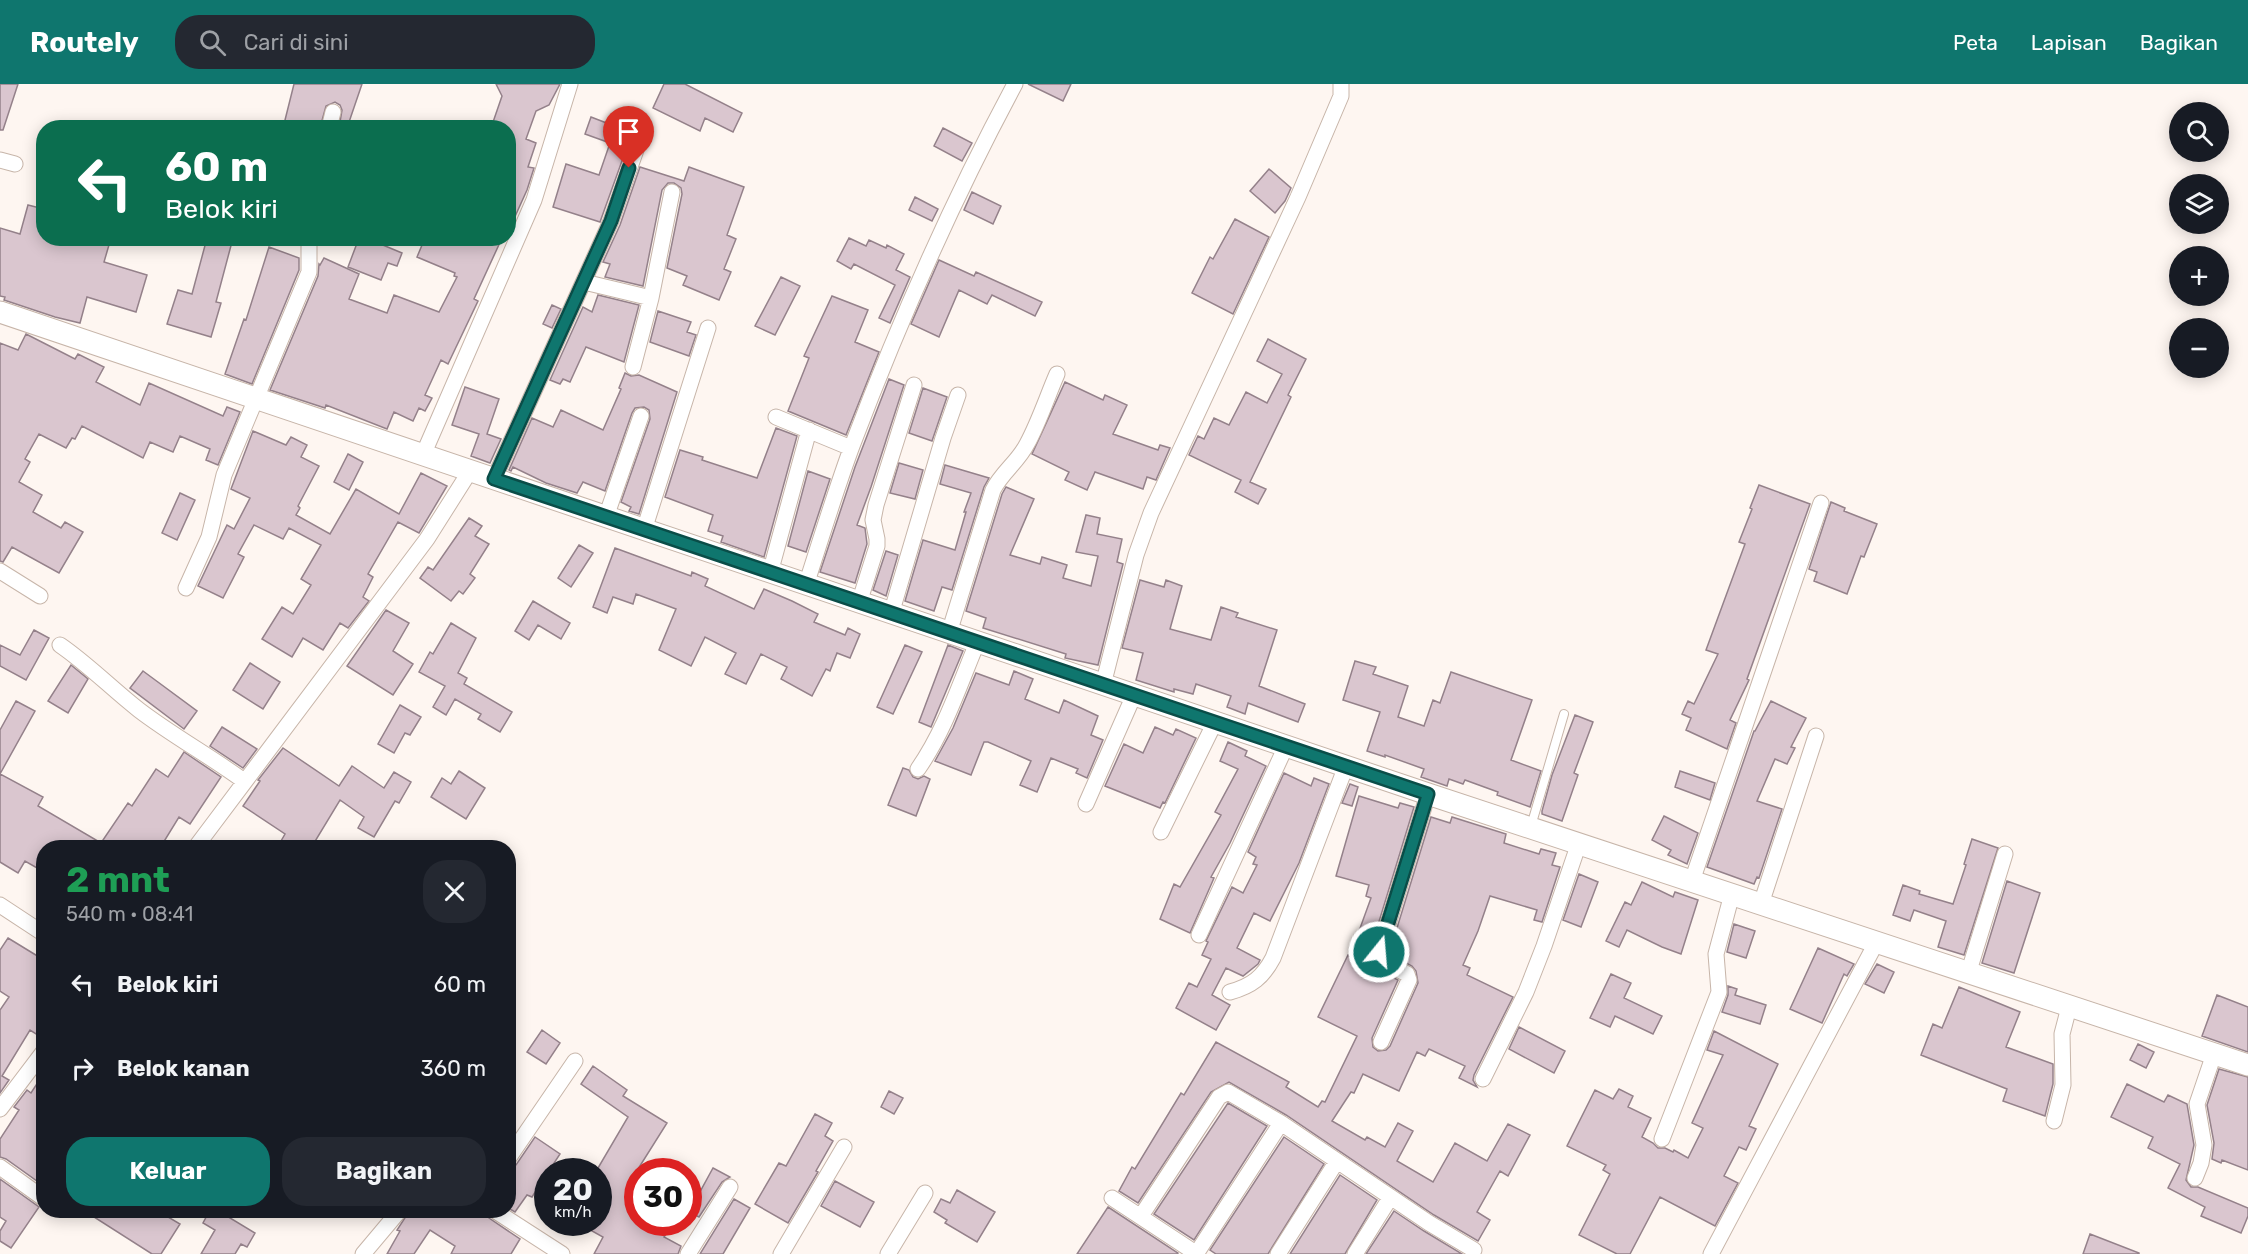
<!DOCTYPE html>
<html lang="id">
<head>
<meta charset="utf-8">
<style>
  body { margin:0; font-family:Rubik,sans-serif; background:#242831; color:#f1f3f6; height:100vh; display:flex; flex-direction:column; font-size:22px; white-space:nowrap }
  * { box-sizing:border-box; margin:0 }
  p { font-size:20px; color:#9ea1a6 }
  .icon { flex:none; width:33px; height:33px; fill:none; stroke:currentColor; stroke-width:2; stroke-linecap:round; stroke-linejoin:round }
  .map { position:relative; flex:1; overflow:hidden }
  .panel { position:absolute; left:36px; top:756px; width:480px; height:378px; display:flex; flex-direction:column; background:#171b24; border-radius:24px; box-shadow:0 3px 15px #0003 }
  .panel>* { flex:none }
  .hud { position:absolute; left:36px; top:36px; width:480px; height:126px; border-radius:24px; box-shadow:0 3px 15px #0003; background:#0b6e4f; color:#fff; overflow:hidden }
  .buttons { position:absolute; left:2169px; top:18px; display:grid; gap:12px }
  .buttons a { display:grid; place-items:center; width:60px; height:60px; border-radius:50%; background:#171b24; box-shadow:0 3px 15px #0003; font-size:30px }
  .speed { position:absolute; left:534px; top:1074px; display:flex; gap:12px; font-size:30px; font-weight:700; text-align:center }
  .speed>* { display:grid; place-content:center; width:78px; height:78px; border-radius:50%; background:#171b24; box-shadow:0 3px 15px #0003; line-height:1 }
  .speed small { font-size:15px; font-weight:400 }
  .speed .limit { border:9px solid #d22; background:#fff; color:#111 }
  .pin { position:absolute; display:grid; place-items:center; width:51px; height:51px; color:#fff; margin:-62px -26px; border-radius:50% 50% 50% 0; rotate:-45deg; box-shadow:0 0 6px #0007 }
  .pin .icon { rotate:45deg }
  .me { position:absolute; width:66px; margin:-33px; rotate:17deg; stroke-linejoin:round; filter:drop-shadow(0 0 4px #0008) }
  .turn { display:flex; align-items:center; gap:21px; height:126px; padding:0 30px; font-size:27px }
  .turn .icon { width:78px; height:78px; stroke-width:2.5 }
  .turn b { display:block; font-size:42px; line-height:51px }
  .round { display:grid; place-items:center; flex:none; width:63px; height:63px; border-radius:24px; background:#242831 }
  .summary { display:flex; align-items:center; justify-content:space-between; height:102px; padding:0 30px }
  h1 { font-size:36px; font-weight:700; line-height:45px; color:#1e9e55 }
  .cta { display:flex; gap:12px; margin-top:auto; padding:12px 30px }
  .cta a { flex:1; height:69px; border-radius:24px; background:#0f766e; color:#fff; font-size:24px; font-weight:700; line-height:69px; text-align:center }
  .cta a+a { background:#242831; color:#f1f3f6 }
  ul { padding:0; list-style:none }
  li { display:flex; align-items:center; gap:18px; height:84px; padding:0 30px }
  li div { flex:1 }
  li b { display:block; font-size:22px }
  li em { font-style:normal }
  header { display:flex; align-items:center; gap:36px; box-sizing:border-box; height:84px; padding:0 30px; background:#0f766e; color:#fff }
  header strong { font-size:28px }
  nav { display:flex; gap:33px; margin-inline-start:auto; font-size:21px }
  .search { width:420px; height:54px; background:#242831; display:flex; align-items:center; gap:15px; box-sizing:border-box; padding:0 21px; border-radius:24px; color:#9ea1a6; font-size:22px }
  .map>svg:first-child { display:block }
  .building { fill:#dac6cf; stroke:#94818a; stroke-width:1.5 }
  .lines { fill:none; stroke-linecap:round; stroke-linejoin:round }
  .lane-casing { stroke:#c7b5a9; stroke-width:10 }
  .street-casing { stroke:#c7b5a9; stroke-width:17 }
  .secondary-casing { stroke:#c7b5a9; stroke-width:23 }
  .lane { stroke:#fff; stroke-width:8 }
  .street { stroke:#fff; stroke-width:15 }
  .secondary { stroke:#fff; stroke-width:21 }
  .route-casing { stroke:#0a4d48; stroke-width:15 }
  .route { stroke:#0f766e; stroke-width:10 }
</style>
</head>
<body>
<header>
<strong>Routely</strong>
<div class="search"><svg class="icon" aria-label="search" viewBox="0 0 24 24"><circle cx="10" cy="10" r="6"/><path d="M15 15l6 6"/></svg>Cari di sini</div>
<nav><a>Peta</a><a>Lapisan</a><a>Bagikan</a></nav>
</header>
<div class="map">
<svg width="2248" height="1170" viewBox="0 0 2248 1170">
  <rect width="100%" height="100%" fill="#fef6f1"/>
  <path class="building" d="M0 0H18L3 46H0Z
    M294 0H362L347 44H339L342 26 340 21 335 18 326 22 320 44H283Z
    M496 0H560L549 21 536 27 526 55 536 59 528 83 534 84 527 106 508 148V44H491L502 12Z
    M664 0H685L742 29 733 48 705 34 700 47 653 24Z
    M1028 0H1071L1063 17Z
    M591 33 635 50 633 57 627 63 600 138 553 123 566 80 599 91 610 59 585 50Z
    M943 44 972 59 962 77 934 62Z
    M640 83 684 97 689 83 744 103 727 151 736 155 724 185 731 188 719 216 683 201 687 192 667 184 682 110 681 104 674 99H668L662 106 643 202 605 193 610 180 603 178 620 141Z
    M1269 85 1291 104 1285 117 1275 129 1250 107Z
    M972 108 1001 122 993 140 964 126Z
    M915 113 938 125 932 137 909 126Z
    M28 121 44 125V154H111L104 178 147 191 136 228 87 213 80 239 55 233 4 216 5 213 0 212V144L20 150Z
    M1235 135 1269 153 1233 230 1192 209 1210 173 1213 175Z
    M207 154H233L216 218 221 219 211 253 167 240 178 206 192 210Z
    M359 154H366L402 169 397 182 388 179 381 196 348 183Z
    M425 154H502L474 215 478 217 448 280 441 276 425 311 432 314 425 327 419 324 413 337 394 328 387 345 326 321 325 324 270 306 318 192 319 180 320 181 324 174 359 190 349 215 387 229 394 211 439 228 457 193 454 192 455 189 417 173Z
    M849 154 866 162 869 156 886 164 887 161 904 170 896 186 910 193 890 239 879 234 895 201 854 180 851 185 837 177Z
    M269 163 299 174V186L252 300 225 290 244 235 246 236Z
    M939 176 974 192 976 188 1042 218 1035 232 992 211 987 220 959 206 939 253 911 240Z
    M781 193 800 202 775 251 755 242Z
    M598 211 639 221 624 278 586 263 570 298 563 295 560 300 550 296 583 223 592 228Z
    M832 212 868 226 855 258 879 268 846 351 788 327 809 274 804 272Z
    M552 221 561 225 552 244 543 240Z
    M658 227 691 238 687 248 696 251 689 272 650 258Z
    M26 250 75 275 78 270 104 283 96 298 140 321 149 299 223 332 227 323 240 328 218 381 206 376 210 365 180 352 173 368 150 358 143 374 82 342 75 355 72 354 66 364 39 350 25 375 30 378 19 398 42 411 33 428 61 444 65 438 83 448 59 489 12 463 3 478 0 477V259L18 266Z
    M1268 255 1306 275 1288 311 1291 313 1250 398 1266 405 1258 420 1235 408 1241 396 1189 371 1198 352 1204 355 1214 334 1229 341 1246 308 1267 319 1282 290 1257 277Z
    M625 289 631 292 639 291 677 308 639 430 629 427 631 423 621 418 650 335 649 326 644 323 635 324 632 329 605 407 583 398 577 409 546 399 513 383 511 387 509 386 532 334 553 343 561 326 603 346 621 305 619 304Z
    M889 295 904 301 871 403 857 441 865 444 867 460 855 499 820 488 855 383Z
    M1065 298 1103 316 1105 311 1127 321 1113 350 1158 366 1160 361 1170 364 1156 396 1147 393 1143 405 1095 388 1087 406 1065 396 1069 388 1032 370Z
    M465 303 499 315 487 350 501 355 490 379 471 372 479 350 452 341Z
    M923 304 947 313 932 357 909 349Z
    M776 344 797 352 764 473 721 458 723 452 708 447 713 431 665 413 680 366 703 373 702 376 757 394Z
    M253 347 286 361 291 353 307 361 301 373 319 382 298 422 300 424 296 431 330 450 356 405 399 430 421 389 447 402 419 449 398 438 368 490 373 493 363 513 369 517 348 544 340 539 323 566 303 554 292 573 262 555 282 523 293 530 311 501 301 495 321 461 289 444 283 455 254 441 238 470 244 473 223 514 198 502 227 441 234 445 250 414 231 405Z
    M348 370 363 378 349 406 334 398Z
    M899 379 923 386 915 415 890 409Z
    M945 381 989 394 984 403 952 506 942 503 934 527 905 517 923 456 955 466 966 428H964L971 409 940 400Z
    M808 387 830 395 806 468 788 462Z
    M1759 401 1810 420 1747 595 1749 596 1730 636 1736 639 1727 665 1686 646 1691 634 1682 630 1688 617 1694 620 1718 570 1706 566 1745 460 1739 458 1752 425 1750 424Z
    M1006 403 1034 415 1010 471 1040 480 1042 473 1067 481 1063 494 1091 502 1098 472 1076 468 1086 431 1100 434 1097 450 1122 455 1117 478 1123 480 1098 581 1065 574 1066 570 983 544 986 534 966 527 1002 410Z
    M180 409 195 416 177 456 162 449Z
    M1831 418 1845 424 1844 427 1877 440 1864 473 1861 472 1847 510 1814 497 1817 488 1809 485Z
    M469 434 482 442 475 452 489 460 470 490 475 494 463 510 459 507 451 517 420 494 428 483 433 486Z
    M579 461 593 469 571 503 558 494Z
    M615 464 691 492 692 488 708 495 705 502 754 525 764 505 792 517 818 530 814 538 845 551 848 544 860 550 850 574 837 569 830 587 826 585 812 612 781 595 787 583 761 570 746 600 725 590 736 569 705 553 691 582 659 566 676 525 636 510 633 520 613 513 607 529 593 523Z
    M886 467 898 471 886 512 873 506Z
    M1140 496 1164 503 1166 496 1182 502 1170 545 1211 556 1221 523 1238 529 1236 533 1277 546 1259 602 1305 620 1298 638 1248 619 1245 630 1227 623 1231 612 1196 600 1193 610 1174 605V608L1136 596 1143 569 1122 564Z
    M533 517 570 539 561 555 538 541 529 556 515 547Z
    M386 526 409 539 393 567 413 580 393 611 347 582Z
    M451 539 476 554 458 589 467 594 464 600 512 628 500 648 478 635 481 630 455 615 446 631 433 623 445 602 419 588 430 568 433 570Z
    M34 546 49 554 26 596 0 582V561L20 571Z
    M905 561 922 568 893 630 877 623Z
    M948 561 963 567 931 643 919 638Z
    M1355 577 1376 583 1373 590 1408 602 1398 633 1424 642 1433 616 1440 619 1451 588 1532 616 1511 676 1541 687 1530 723 1497 711 1498 708 1465 696 1463 700 1449 695 1447 702 1421 693 1424 685 1385 671V673L1367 667 1380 628 1343 616Z
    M250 579 280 598 263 625 233 606Z
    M71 581 88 595 68 629 48 617Z
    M143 587 197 627 184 645 130 604Z
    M1014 587 1033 595 1025 615 1059 629 1064 616 1098 632 1091 651 1103 656 1087 694 1076 689 1078 685 1051 674 1037 708 1020 701 1031 677 988 658H984L971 691 935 677 953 644 976 589 1009 601Z
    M16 617 35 627 0 690 43 713 38 722 101 759 128 719 132 722 156 685 168 693 184 668 221 693 190 740 179 733 160 764H44V788L25 777 18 789 0 778V646Z
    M1771 617 1806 634 1791 663 1795 664 1787 680 1775 675 1757 717 1782 725 1759 794 1757 793 1754 800 1707 783 1754 647H1755Z
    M400 621 421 633 410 651 405 649 394 669 378 660Z
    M1575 631 1593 638 1574 689 1578 691 1562 737 1542 730V727L1552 691Z
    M222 643 257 665 243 684 210 662Z
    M1155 643 1173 651 1176 645 1196 654 1165 719 1163 718 1160 724 1105 702 1124 660 1143 669Z
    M1228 658 1247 667 1245 672 1266 682 1230 759 1211 793 1214 794 1190 849 1160 835 1174 800 1180 803 1221 731 1215 728 1238 685 1220 677Z
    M283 664 339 702 352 682 384 704 394 688 411 698 399 719 395 717 374 753 358 744 364 733 340 716 311 764H277L285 750 243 722 260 697 258 696Z
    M903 684 909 686 913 693 918 695 924 692 930 695 916 732 888 721Z
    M459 687 485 704 466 735 431 713 442 694 451 700Z
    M1680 687 1715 699 1710 716 1675 703Z
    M1284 689 1311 702 1314 694 1329 700 1299 779 1270 837 1254 829 1237 864 1260 876 1258 880 1243 892 1226 884 1212 911 1230 921 1216 946 1176 924 1189 899 1197 903 1211 875 1202 871 1208 858 1206 857 1232 803 1243 809 1257 781 1253 780 1256 773 1248 768Z
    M1350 700 1358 703 1352 722 1342 719Z
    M1359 712 1398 724 1400 719 1414 723 1370 867 1372 882 1398 896 1372 954 1373 963 1378 967 1386 966 1390 962 1418 899 1416 887 1412 882 1389 870 1431 733 1450 739 1452 733 1506 750 1504 759 1539 770 1541 765 1556 769 1552 781 1560 783 1542 838 1534 836 1537 826 1490 812 1478 847 1463 881 1470 884 1467 891 1513 913 1474 991 1473 996 1477 1003 1459 994 1465 982 1429 965 1425 972 1417 968 1399 1007 1363 990 1354 1009 1351 1008 1332 1037 1365 1056 1367 1053 1385 1063 1398 1039 1413 1047 1397 1077 1433 1098 1455 1059 1487 1077 1508 1040 1530 1051 1508 1092 1500 1087 1477 1128 1490 1136 1478 1157 1434 1131 1286 1031 1229 998 1211 1008 1138 1119 1119 1107 1132 1083 1135 1085 1181 1009 1184 1011 1216 958 1289 998 1286 1003 1318 1023 1322 1017 1325 1018 1357 952 1318 933 1348 871 1350 872 1371 814 1366 812 1369 801 1336 792Z
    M1664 732 1698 749 1687 780 1668 771 1671 766 1652 756Z
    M1972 755 1998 764 1964 871 1938 863 1946 837 1914 826 1910 837 1893 831 1903 801 1920 807 1919 810 1953 820 1966 781 1964 780Z
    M1579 790 1598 798 1581 843 1563 836Z
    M2007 797 2040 809 2014 889 1982 879Z
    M1642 798 1673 813 1675 808 1698 816 1681 870 1662 863 1627 846 1619 863 1606 857 1625 818 1631 821Z
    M1734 840 1755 847 1746 874 1727 868Z
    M8 854 44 876V955L30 946 2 992 9 996 0 1009V926L9 913 0 907V866Z
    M1818 864 1854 880 1847 892 1844 890 1822 939 1790 925Z
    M1877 880 1894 888 1884 909 1865 900Z
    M1611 890 1631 899 1624 914 1662 932 1653 950 1615 932 1610 943 1590 934Z
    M1728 902 1737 905 1735 911 1766 921 1760 940 1722 928 1728 911Z
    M1959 903 2020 928 2006 963 2053 980V1000L2045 1032 2003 1017 2007 1005 1921 971 1933 940 1942 944Z
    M2217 911 2248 923V968L2202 952Z
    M1519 943 1565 967 1554 989 1509 965Z
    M542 946 560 959 546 980 527 968Z
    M1714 947 1778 980 1749 1042 1756 1045 1746 1066 1739 1063 1724 1092 1738 1099 1715 1142 1660 1113 1630 1170H1617L1579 1151 1610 1090 1603 1086 1606 1081 1567 1062 1595 1006 1613 1015 1619 1005 1633 1012 1628 1023 1651 1034 1642 1053 1653 1059 1658 1064H1665L1673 1068 1674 1066 1688 1074 1703 1044 1692 1039 1723 971 1707 966Z
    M2138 960 2154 968 2146 984 2130 976Z
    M593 982 627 1006 623 1012 667 1039 638 1085V1138H673L664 1153 681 1162 678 1170H594L603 1153 576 1138H598V1084L628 1033 581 1000Z
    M2219 985 2248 993V1086L2222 1076 2221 1079 2212 1075 2214 1059 2207 1021Z
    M44 989V1102L6 1075 0 1073V1055L19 1026 14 1023 27 1006 31 1009Z
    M2127 1000 2164 1018 2168 1011 2187 1020 2194 1061 2186 1096 2191 1103H2198L2248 1124V1132L2241 1149 2201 1132 2205 1123 2168 1104 2180 1080 2148 1064 2153 1053 2111 1033Z
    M889 1007 903 1014 894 1030 881 1023Z
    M1228 1019 1267 1042 1194 1156 1154 1130Z
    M815 1030 832 1039 825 1052 833 1057 816 1087 818 1088 788 1139 755 1120 779 1079 786 1082Z
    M535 1053 560 1070 532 1113 527 1111 515 1128 508 1124V1085L516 1081Z
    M1284 1053 1324 1080 1268 1170H1216L1210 1166Z
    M713 1084 730 1093 722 1098 699 1133 689 1128Z
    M1340 1091 1377 1116 1345 1170H1290Z
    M0 1095 39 1123 11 1164 0 1157V1147L6 1137 0 1133Z
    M835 1097 874 1118 860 1143 821 1122Z
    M957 1106 995 1128 977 1158 945 1139 947 1136 934 1128 941 1115 950 1119Z
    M734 1115 750 1124 723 1170H700Z
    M1108 1123 1178 1169 1177 1170H1077Z
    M83 1126H172L168 1133 180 1140 161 1170H152Z
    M210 1126H217L255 1149 247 1163 241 1160 235 1170H201L215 1146 203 1139Z
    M410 1126H483L489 1134 520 1155 511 1170H451L455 1162 430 1146 414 1170H387L400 1147 397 1146Z
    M1394 1127 1424 1147 1462 1170H1366Z
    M2090 1150 2139 1169V1170H2083Z"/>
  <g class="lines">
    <g class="lane-casing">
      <path id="lane" d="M1531 742 1564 630"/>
    </g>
    <g class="street-casing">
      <path id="street" d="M329 44 333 28
        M0 76 15 80
        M584 198 651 214
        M633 283 651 214 672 108
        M776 333 851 364
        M423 371 534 116 570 0
        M494 395 611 137 636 66
        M606 433 641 332
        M644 446 708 244
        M0 487 40 512
        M770 489 809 346
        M806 501C821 455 835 408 852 362 899 238 952 117 1015 0
        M186 504 209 453 224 391 309 188V154
        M859 519 877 462V455L873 436 876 421 914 301
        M891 530 943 354 958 311
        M949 549 993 406C1002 388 1018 378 1027 360 1039 338 1047 313 1057 290
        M60 561C89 581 112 605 139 626 173 652 210 672 244 697
        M1103 601 1136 471 1151 429 1298 113 1341 12V0
        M918 685C945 646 959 602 977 559
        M1086 720 1134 611
        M1161 748 1215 638
        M195 764 427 455 470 387
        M1692 797 1821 419
        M1761 820 1816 652
        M0 821 44 850
        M1199 851 1286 662
        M1968 890 2005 770
        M1230 908C1252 902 1263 893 1273 874L1346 682
        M1381 958 1409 896 1407 890 1380 876 1379 869 1428 710
        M1483 995 1526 908 1544 862 1579 759
        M0 1025 44 967
        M2054 1037 2063 1001 2062 950 2069 923
        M1662 1055 1719 908 1716 870 1732 810
        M508 1075 575 977
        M0 1083 43 1114
        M2195 1094 2201 1079 2204 1061 2197 1020 2214 970
        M1112 1114 1191 1166
        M494 1126 562 1170
        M1141 1132 1219 1013 1228 1008 1281 1039 1429 1139 1474 1166
        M1198 1167 1281 1039
        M363 1170 400 1126
        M688 1170 730 1103
        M781 1170 844 1063
        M888 1170 925 1109
        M1278 1170 1337 1077
        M1355 1170 1390 1114
        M1711 1170 1876 859"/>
    </g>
    <g class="secondary-casing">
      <path id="secondary" d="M0 228 1428 710 2248 981"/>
    </g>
    <use href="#lane" class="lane"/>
    <use href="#street" class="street"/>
    <use href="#secondary" class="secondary"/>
  </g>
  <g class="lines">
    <g class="route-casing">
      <path id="route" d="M629 84 611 137 494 395 1428 710 1379 868"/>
    </g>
    <use href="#route" class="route"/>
  </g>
</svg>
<div class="buttons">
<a><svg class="icon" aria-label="search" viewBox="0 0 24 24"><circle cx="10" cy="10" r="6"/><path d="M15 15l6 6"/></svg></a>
<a><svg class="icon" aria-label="layers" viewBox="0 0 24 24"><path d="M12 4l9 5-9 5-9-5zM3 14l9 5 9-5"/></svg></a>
<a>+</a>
<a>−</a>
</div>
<div class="speed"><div>20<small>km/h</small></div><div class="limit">30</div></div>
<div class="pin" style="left:629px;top:84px;background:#d93025"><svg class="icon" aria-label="arrive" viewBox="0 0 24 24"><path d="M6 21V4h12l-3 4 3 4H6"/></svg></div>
<svg class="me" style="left:1379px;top:868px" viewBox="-20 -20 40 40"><circle r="17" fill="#0f766e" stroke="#fff" stroke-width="3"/><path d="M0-11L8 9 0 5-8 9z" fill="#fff"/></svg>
<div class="hud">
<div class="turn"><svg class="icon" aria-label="left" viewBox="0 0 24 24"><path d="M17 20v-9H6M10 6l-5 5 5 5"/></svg><div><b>60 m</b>Belok kiri</div></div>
</div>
<section class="panel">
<div class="summary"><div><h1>2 mnt</h1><p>540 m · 08:41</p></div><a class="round"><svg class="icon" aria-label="close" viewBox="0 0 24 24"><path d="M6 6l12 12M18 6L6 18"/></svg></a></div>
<ul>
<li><svg class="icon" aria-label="left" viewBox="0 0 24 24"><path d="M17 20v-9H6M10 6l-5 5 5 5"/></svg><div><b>Belok kiri</b></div><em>60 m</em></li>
<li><svg class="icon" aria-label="right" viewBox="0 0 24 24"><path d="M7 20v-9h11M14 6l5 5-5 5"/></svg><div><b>Belok kanan</b></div><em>360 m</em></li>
</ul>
<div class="cta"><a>Keluar</a><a>Bagikan</a></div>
</section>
</div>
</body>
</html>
